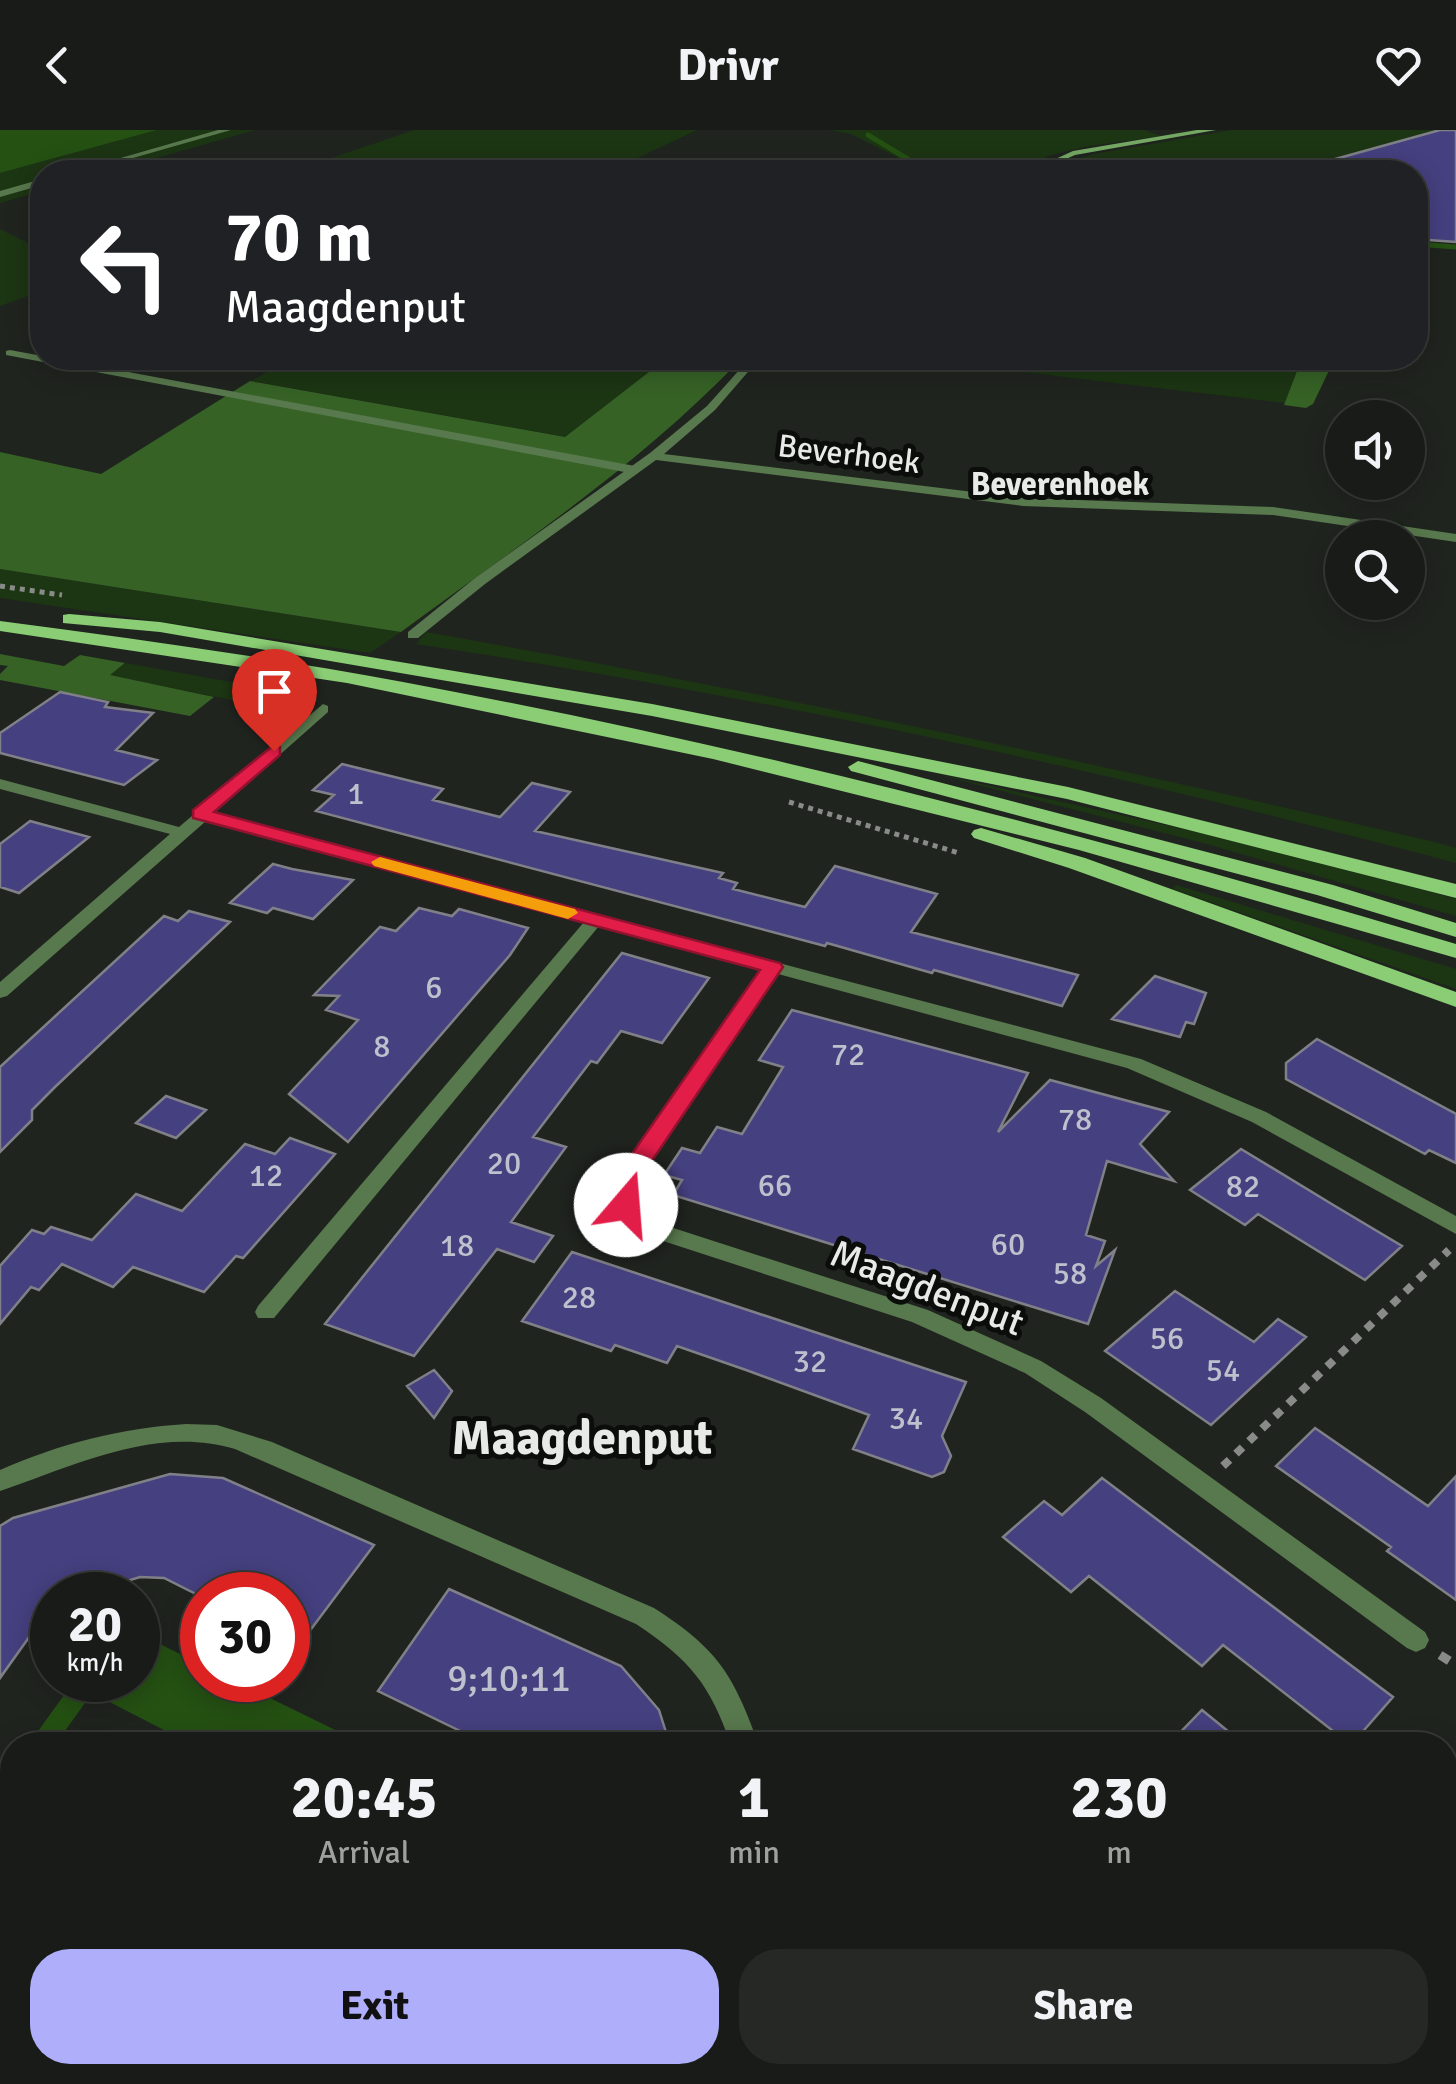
<!DOCTYPE html>
<html lang="en">
<head>
<meta charset="utf-8">
<style>
  body { margin:0; font-family:Signika,sans-serif; background:#252824; color:#f1f3f6; height:100vh; display:flex; flex-direction:column; font-size:38px; white-space:nowrap }
  * { box-sizing:border-box; margin:0 }
  p { font-size:32px; color:#9fa1a1 }
  .icon { flex:none; width:55px; height:55px; fill:none; stroke:currentColor; stroke-width:2; stroke-linecap:round; stroke-linejoin:round }
  .map { position:relative; flex:1; overflow:hidden }
  .side { position:absolute; left:0px; top:1602px; width:1458px; height:352px; display:flex; flex-direction:column; background:#181b17; border-radius:40px 40px 0 0; box-shadow:0 5px 25px #0003,0 0 0 2px #363936 }
  .side>* { flex:none }
  .top-card { position:absolute; left:30px; top:30px; width:1398px; height:210px; border-radius:40px; box-shadow:0 5px 25px #0003,0 0 0 2px #363936; background:#202124; color:#fff; overflow:hidden }
  .controls { position:absolute; left:1325px; top:270px; display:grid; gap:20px }
  .controls a { display:grid; place-items:center; width:100px; height:100px; border-radius:50%; background:#181b17; box-shadow:0 5px 25px #0003,0 0 0 2px #363936; font-size:50px }
  .speed { position:absolute; left:30px; top:1442px; display:flex; gap:20px; font-size:50px; font-weight:700; text-align:center }
  .speed>* { display:grid; place-content:center; width:130px; height:130px; border-radius:50%; background:#181b17; box-shadow:0 5px 25px #0003,0 0 0 2px #363936; line-height:1 }
  .speed small { font-size:25px; font-weight:400 }
  .speed .limit { border:15px solid #d22; background:#fff; color:#111 }
  .pin { position:absolute; display:grid; place-items:center; width:85px; height:85px; color:#fff; margin:-102px -42px; border-radius:50% 50% 50% 0; rotate:-45deg; box-shadow:0 0 10px #0007 }
  .pin .icon { rotate:45deg }
  .me { position:absolute; width:110px; margin:-55px; rotate:18deg; stroke-linejoin:round; filter:drop-shadow(0 0 8px #0008) }
  .turn { display:flex; align-items:center; gap:35px; height:210px; padding:0 30px; font-size:45px }
  .turn .icon { width:130px; height:130px; stroke-width:2.5 }
  .turn b { display:block; font-size:70px; line-height:85px }
  .eta { display:flex; justify-content:space-evenly; align-items:center; height:170px; text-align:center }
  .eta b { font-size:60px; font-weight:800; line-height:70px }
  .primary-button { display:flex; gap:20px; margin-top:auto; padding:20px 30px }
  .primary-button a { flex:1; height:115px; border-radius:40px; background:#afaefa; color:#111; font-size:40px; font-weight:800; line-height:115px; text-align:center }
  .primary-button a+a { background:#252824; color:#f1f3f6 }
  header { display:flex; justify-content:space-between; align-items:center; height:130px; padding:0 30px; background:#181b17; font-size:45px; font-weight:800 }
  .map>svg:first-child { display:block }
  .green { fill:#1c3513 }
  .forest { fill:#366226 }
  .water { fill:#255113 }
  .lines { fill:none; stroke-linecap:round; stroke-linejoin:round }
  .stream { stroke:#255113; stroke-width:5 }
  .building { fill:#45407f; stroke:#808188; stroke-width:2.5 }
  .path-far2 { stroke:#888b87; stroke-width:5; stroke-dasharray:5 5; stroke-linecap:butt }
  .path-far1 { stroke:#888b87; stroke-width:8; stroke-dasharray:9 9; stroke-linecap:butt }
  .path { stroke:#888b87; stroke-width:9; stroke-dasharray:11 11; stroke-linecap:butt }
  .lane { fill:#58784d; fill-rule:evenodd }
  .street { fill:#58784d; fill-rule:evenodd }
  .secondary { fill:#74a863; fill-rule:evenodd }
  .primary { fill:#8acd74; fill-rule:evenodd }
  .route { fill:#e11d48; stroke:#92132f; stroke-width:2.5 }
  .slow { fill:#f59e0b }
  .labels { text-anchor:middle; dominant-baseline:central; stroke-width:10; stroke-linejoin:round; paint-order:stroke }
  .far-street-label { font-size:32px; fill:#e8eae7; stroke:#0b0d0b }
  .far-neighbourhood-label { font-size:32px; font-weight:bold; fill:#e8eae7; stroke:#0b0d0b }
  .number-label { font-size:32px; fill:#bfc0cd }
  .street-label { font-size:38px; fill:#e8eae7; stroke:#0b0d0b }
  .near-number-label { font-size:38px; fill:#bfc0cd }
  .near-neighbourhood-label { font-size:48px; font-weight:bold; fill:#e8eae7; stroke:#0b0d0b }
</style>
</head>
<body>
<header><svg class="icon" aria-label="back" viewBox="0 0 24 24"><path d="M15 5l-7 7 7 7"/></svg>Drivr<svg class="icon" aria-label="heart" viewBox="0 0 24 24"><path d="M12 20l-8-8c-3-5 5-10 8-4 3-6 11-1 8 4z"/></svg></header>
<div class="map">
<svg width="1456" height="1954" viewBox="0 0 1456 1954">
  <rect width="100%" height="100%" fill="#20241f"/>
  <path class="green" d="M157 0H255L108 42H42V61L0 73V43Z
    M414 0H697L608 42H290Z
    M830 0H1144L1161 6 1084 17 1048 26 1019 42H926L851 4Z
    M1231 0H1440L1285 42H1110L1063 34 1094 24Z
    M0 99 42 120V161L0 176Z
    M291 228H565L650 242 565 307 251 251Z
    M904 228H1302L1285 273Z
    M0 439 401 502 370 523 0 468Z
    M426 502C766 562 1099 634 1435 712L1456 718V733C1114 642 766 567 416 514Z
    M126 533 314 567 296 583 108 545Z
    M932 643 1265 717 1456 769V786L1203 713Z
    M1176 755 1456 839V859L1173 759Z"/>
  <path class="forest" d="M565 228H742C641 334 519 415 401 502L0 439V322L101 344 250 251 565 307 649 242Z
    M1302 228H1335L1313 274 1306 278 1284 275Z
    M0 524 64 536 80 525 125 533 110 545 214 567 190 586 0 550V544L8 536 0 535Z"/>
  <path class="water" d="M0 0H157L0 43Z
    M138 1503 202 1535V1550H233L366 1615H193L92 1563 55 1615H28L75 1550H138Z
    M59 1943V1942L526 1943 517 1954H427L397 1946 358 1954H59Z"/>
  <g class="lines">
    <path class="stream" d="M868 5 929 42
      M1415 114 1456 117"/>
  </g>
  <path class="building" d="M1440 0H1456V112L1415 109V42H1322L1321 33Z
    M60 562 108 572 105 577 153 583 116 620 157 630 124 655 0 623V603Z
    M342 634 443 659 433 670 500 687 532 653 570 662 535 701 723 743 719 748 737 753 733 759 805 777 835 736 937 764 911 802 1078 845 1062 876 934 840 932 843 827 813 825 816 316 681 334 665 313 660Z
    M30 691 89 707 19 763 0 757V714Z
    M273 734 292 739 353 750 313 789 273 778 267 783 230 773Z
    M419 778 452 786 459 779 528 798 510 825 348 1012 289 964 358 890 326 880 339 866 314 865 380 797 396 801Z
    M189 781 230 792 55 957 32 980V990L0 1022V937L164 786 178 791Z
    M622 823 709 848 662 913 621 901 597 933 591 931 533 1007 566 1017 511 1092 553 1106 534 1132 497 1119 414 1226 325 1194Z
    M1155 846 1206 863 1194 894 1186 892 1180 907 1112 889Z
    M792 880 1028 943 998 1002 1050 950 1169 982 1140 1014 1174 1051 1107 1031 1086 1105 1105 1111 1096 1136 1115 1120 1088 1194 673 1065 682 1050 664 1045 682 1018 700 1023 717 997 742 1004 783 937 759 930Z
    M1317 909 1456 984V1033L1429 1020 1425 1024 1286 949V933Z
    M166 966 206 980 176 1008 136 993Z
    M290 1008 335 1024 243 1128 236 1126 204 1162 133 1137 113 1157 62 1134 39 1160 31 1157 0 1194V1136L32 1100 44 1104 51 1097 92 1110 136 1064 182 1081 245 1014 275 1024Z
    M1241 1019 1335 1076 1402 1116 1365 1150 1258 1084 1245 1095 1190 1060Z
    M572 1122 966 1252 942 1306 951 1326 944 1342 932 1347 853 1319 869 1285 746 1240 677 1216 667 1233 615 1215 611 1221 522 1191Z
    M1175 1161 1254 1212 1278 1189 1306 1207 1211 1295 1105 1221Z
    M434 1240 452 1261 434 1288 407 1256Z
    M1315 1298 1428 1376 1456 1346V1470L1387 1421 1391 1417 1276 1336Z
    M170 1344 223 1348 374 1415 288 1530V1465H198L164 1448 140 1447 81 1465H52V1481L42 1489 0 1548V1396L13 1388Z
    M1102 1348 1393 1567 1351 1615 1223 1515 1202 1536 1089 1446 1071 1462 1003 1407 1044 1371 1062 1385Z
    M449 1459 621 1536 659 1580 670 1615H489L378 1561Z
    M1202 1580 1245 1615H1168Z"/>
  <g class="lines">
    <path class="path-far2" d="M0 456 62 465
      M789 672 959 723"/>
    <path class="path-far1" d="M1223 1336 1449 1120"/>
    <path class="path" d="M1440 1525 1456 1535"/>
    <path class="lane" d="M218 0H231L84 42H72Z
      M42 49V55L0 67V61Z
      M10 220 635 336 641 340 635 344 6 225V221Z
      M186 1294 217 1295 272 1312 654 1478C718 1519 733 1544 759 1615H731C710 1554 690 1530 636 1494L235 1319C155 1295 74 1336 0 1361V1340C59 1314 121 1298 186 1294Z"/>
    <path class="street" d="M750 228H760L715 280 664 324 1023 368 1273 377 1456 404V412L1273 385 1023 376 656 330 485 454 418 508H408V502L475 448 650 323 707 276Z
      M323 574 328 576V582L214 683 1141 929 1266 982 1456 1086V1104L1252 992 1127 938 778 844 644 1041 637 1061 640 1077 661 1094 928 1180 1041 1231 1101 1268 1425 1502 1429 1510 1425 1518 1416 1522 1407 1518 1085 1282 1025 1243 912 1192 657 1109 628 1092 617 1071 624 1039 762 840 599 796 274 1188H258L255 1182 258 1176 584 792 206 691 7 866 0 868V852L170 704 0 659V649L179 697Z"/>
    <path class="secondary" d="M1197 0H1216L1075 25 1037 42H1027L1073 21Z"/>
    <path class="primary" d="M69 484 160 492 652 574 1068 657 1456 754V768L1067 669 652 586 160 502 63 493V485Z
      M0 491C135 509 269 527 403 552 758 618 1110 710 1456 814V828L1079 720 713 629 347 553 0 501Z
      M858 631 1333 755 1456 793V807L1317 765 851 641 848 637Z
      M981 698 1085 728 1456 862V877L1069 738 974 708 971 704 974 700Z"/>
  </g>
  <path class="route" d="M274 615 280 617V625L214 682 780 833 783 837 645 1041 635 1081H618C609 1067 616 1052 622 1038L760 840 193 688V680Z"/>
  <path class="slow" d="M380 727 575 779 578 783 568 789 374 736 371 732Z"/>
  <g class="labels">
    <g class="far-street-label">
      <text transform="translate(849 324) rotate(7)">Beverhoek</text>
    </g>
    <g class="far-neighbourhood-label">
      <text x="1060" y="354">Beverenhoek</text>
    </g>
    <g class="number-label">
      <text x="356" y="663">1</text>
      <text x="434" y="857">6</text>
      <text x="382" y="916">8</text>
      <text x="848" y="924">72</text>
      <text x="1075" y="989">78</text>
      <text x="504" y="1033">20</text>
      <text x="266" y="1045">12</text>
      <text x="775" y="1055">66</text>
      <text x="1243" y="1056">82</text>
      <text x="1008" y="1114">60</text>
      <text x="457" y="1115">18</text>
      <text x="1070" y="1143">58</text>
      <text x="579" y="1167">28</text>
      <text x="1167" y="1208">56</text>
      <text x="810" y="1231">32</text>
      <text x="1223" y="1240">54</text>
      <text x="906" y="1288">34</text>
    </g>
    <g class="street-label">
      <text transform="translate(927 1158) rotate(21)">Maagdenput</text>
    </g>
    <g class="near-number-label">
      <text x="509" y="1548">9;10;11</text>
    </g>
    <g class="near-neighbourhood-label">
      <text x="582" y="1308">Maagdenput</text>
    </g>
  </g>
</svg>
<div class="controls">
<a><svg class="icon" aria-label="sound" viewBox="0 0 24 24"><path d="M4 9h4l5-4v14l-5-4H4zM17 9q2 3 0 6"/></svg></a>
<a><svg class="icon" aria-label="search" viewBox="0 0 24 24"><circle cx="10" cy="10" r="6"/><path d="M15 15l6 6"/></svg></a>
</div>
<div class="speed"><div>20<small>km/h</small></div><div class="limit">30</div></div>
<div class="pin" style="left:274px;top:621px;background:#d93025"><svg class="icon" aria-label="arrive" viewBox="0 0 24 24"><path d="M6 21V4h12l-3 4 3 4H6"/></svg></div>
<svg class="me" style="left:626px;top:1075px" viewBox="-20 -20 40 40"><circle r="19" fill="#fff"/><path d="M0-13L10 11 0 6-10 11z" fill="#e11d48"/></svg>
<div class="top-card">
<div class="turn"><svg class="icon" aria-label="left" viewBox="0 0 24 24"><path d="M17 20v-9H6M10 6l-5 5 5 5"/></svg><div><b>70 m</b>Maagdenput</div></div>
</div>
<section class="side">
<div class="eta">
<div><b>20:45</b><p>Arrival</p></div>
<div><b>1</b><p>min</p></div>
<div><b>230</b><p>m</p></div>
</div>
<div class="primary-button"><a>Exit</a><a>Share</a></div>
</section>
</div>
</body>
</html>
